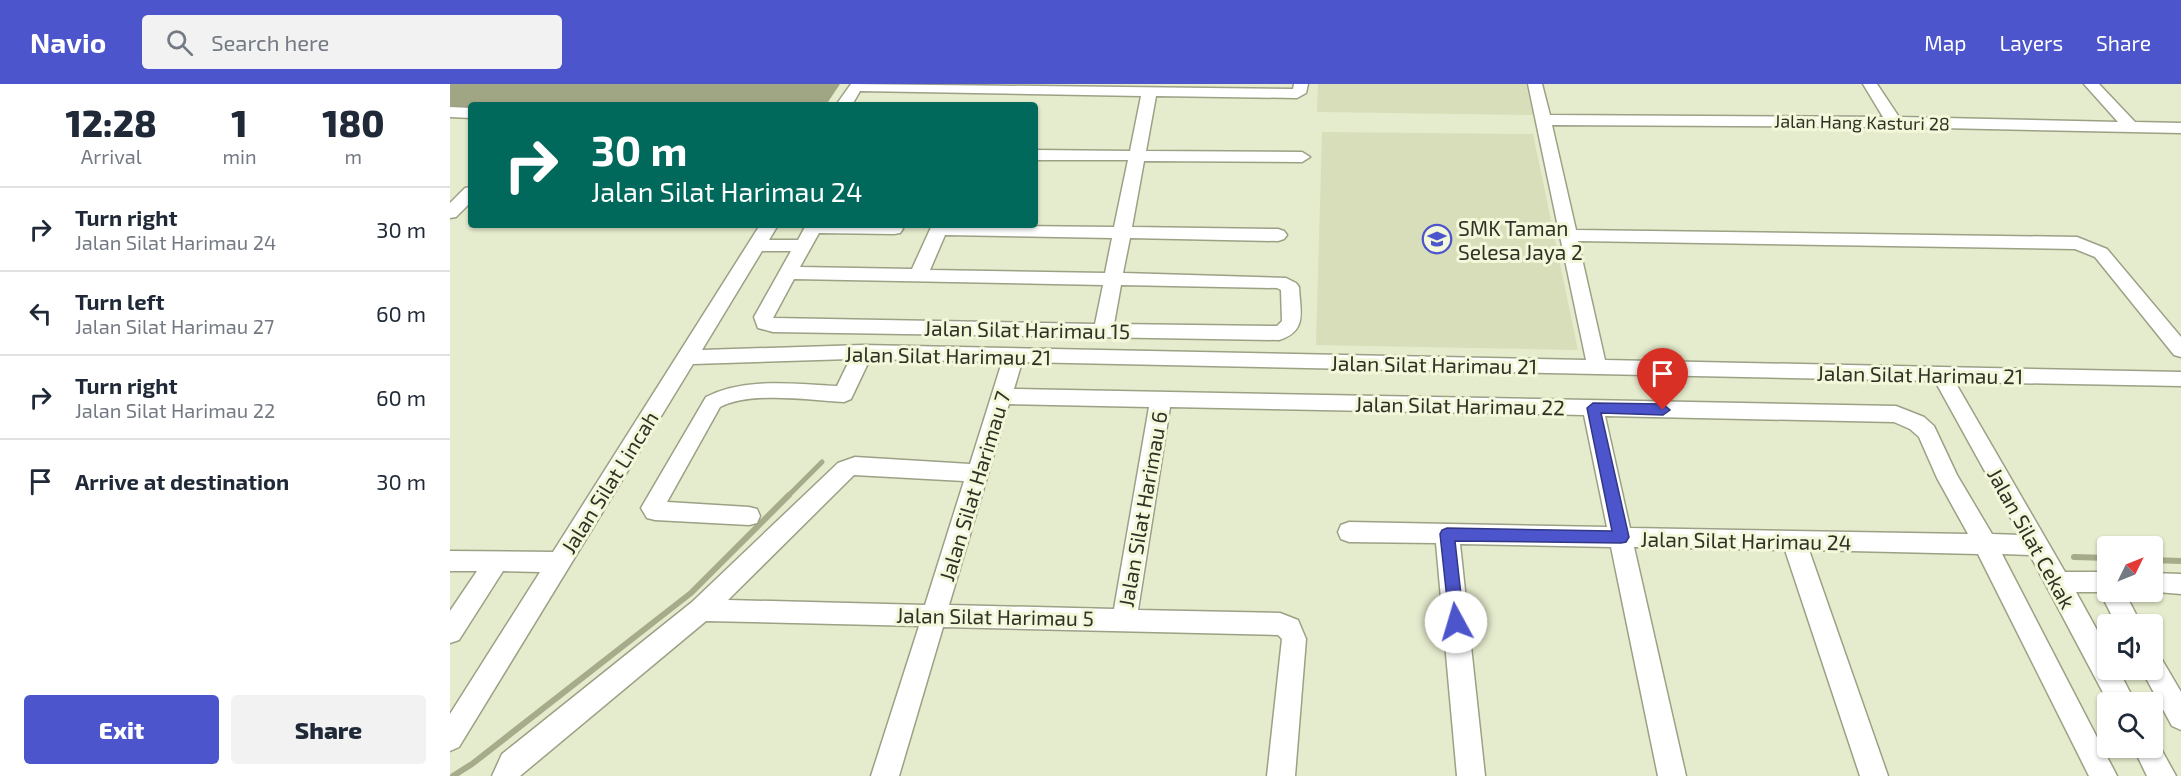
<!DOCTYPE html>
<html lang="en">
<head>
<meta charset="utf-8">
<style>
  body { margin:0; font-family:"Exo 2",sans-serif; background:#f2f2f3; color:#1f2937; height:100vh; display:flex; flex-direction:column; font-size:22px; white-space:nowrap }
  * { box-sizing:border-box; margin:0 }
  p { font-size:20px; color:#747a83 }
  .icon { flex:none; width:33px; height:33px; fill:none; stroke:currentColor; stroke-width:2; stroke-linecap:round; stroke-linejoin:round }
  .map { position:relative; flex:1; overflow:hidden }
  .drawer { display:flex; flex-direction:column; background:#fff; width:450px }
  .drawer>* { flex:none }
  .top-card { position:absolute; left:18px; top:18px; width:570px; height:126px; border-radius:6px; box-shadow:0 2px 4px #0004; background:#00695c; color:#fff; overflow:hidden }
  .needle { width:39px; rotate:47deg }
  .tools { position:absolute; left:1647px; top:452px; display:grid; gap:12px }
  .tools a { display:grid; place-items:center; width:66px; height:66px; border-radius:6px; background:#fff; box-shadow:0 2px 4px #0004; font-size:30px }
  .pin { position:absolute; display:grid; place-items:center; width:51px; height:51px; color:#fff; margin:-62px -26px; border-radius:50% 50% 50% 0; rotate:-45deg; box-shadow:0 0 6px #0007 }
  .pin .icon { rotate:45deg }
  .me { position:absolute; width:66px; margin:-33px; rotate:354deg; stroke-linejoin:round; filter:drop-shadow(0 0 4px #0008) }
  .turn { display:flex; align-items:center; gap:21px; height:126px; padding:0 24px; font-size:27px }
  .turn .icon { width:78px; height:78px; stroke-width:2.5 }
  .turn b { display:block; font-size:42px; line-height:51px }
  .eta { display:flex; justify-content:space-evenly; align-items:center; height:102px; text-align:center }
  .eta b { font-size:36px; font-weight:800; line-height:42px }
  .primary-button { display:flex; gap:12px; margin-top:auto; padding:12px 24px }
  .primary-button a { flex:1; height:69px; border-radius:6px; background:#4c55cb; color:#fff; font-size:24px; font-weight:800; line-height:69px; text-align:center }
  .primary-button a+a { background:#f2f2f3; color:#1f2937 }
  ul { padding:0; list-style:none }
  li { display:flex; align-items:center; gap:18px; height:84px; padding:0 24px; border-top:2px solid #e0e1e3 }
  li div { flex:1 }
  li b { display:block; font-size:22px }
  li em { font-style:normal }
  header { display:flex; align-items:center; gap:36px; box-sizing:border-box; height:84px; padding:0 30px; background:#4c55cb; color:#fff }
  header strong { font-size:28px }
  nav { display:flex; gap:33px; margin-inline-start:auto; font-size:21px }
  .search { width:420px; height:54px; background:#f2f2f3; display:flex; align-items:center; gap:15px; box-sizing:border-box; padding:0 21px; border-radius:6px; color:#747a83; font-size:22px }
  main { display:flex; flex:1; min-height:0 }
  .map>svg:first-child { display:block }
  .built { fill:#d9deba }
  .forest { fill:#a0a683 }
  .lines { fill:none; stroke-linecap:round; stroke-linejoin:round }
  .stream-far1 { stroke:#a6ab89; stroke-width:5 }
  .stream { stroke:#a6ab89; stroke-width:6 }
  .minor-casing { stroke:#9ca085; stroke-width:3 }
  .minor { fill:#fff; fill-rule:evenodd }
  .route { fill:#4c55cb; stroke:#313784; stroke-width:1.5 }
  .labels { text-anchor:middle; dominant-baseline:central; stroke-width:6; stroke-linejoin:round; paint-order:stroke }
  .far-street-label { font-size:18px; fill:#303227; stroke:#f3f8da }
  .poi-label { font-size:21px; fill:#303227; stroke:#f3f8da; text-anchor:start }
  .street-label { font-size:21px; fill:#303227; stroke:#f3f8da }
</style>
</head>
<body>
<header>
<strong>Navio</strong>
<div class="search"><svg class="icon" aria-label="search" viewBox="0 0 24 24"><circle cx="10" cy="10" r="6"/><path d="M15 15l6 6"/></svg>Search here</div>
<nav><a>Map</a><a>Layers</a><a>Share</a></nav>
</header>
<main>
<section class="drawer">
<div class="eta">
<div><b>12:28</b><p>Arrival</p></div>
<div><b>1</b><p>min</p></div>
<div><b>180</b><p>m</p></div>
</div>
<ul>
<li><svg class="icon" aria-label="right" viewBox="0 0 24 24"><path d="M7 20v-9h11M14 6l5 5-5 5"/></svg><div><b>Turn right</b><p>Jalan Silat Harimau 24</p></div><em>30 m</em></li>
<li><svg class="icon" aria-label="left" viewBox="0 0 24 24"><path d="M17 20v-9H6M10 6l-5 5 5 5"/></svg><div><b>Turn left</b><p>Jalan Silat Harimau 27</p></div><em>60 m</em></li>
<li><svg class="icon" aria-label="right" viewBox="0 0 24 24"><path d="M7 20v-9h11M14 6l5 5-5 5"/></svg><div><b>Turn right</b><p>Jalan Silat Harimau 22</p></div><em>60 m</em></li>
<li><svg class="icon" aria-label="arrive" viewBox="0 0 24 24"><path d="M6 21V4h12l-3 4 3 4H6"/></svg><div><b>Arrive at destination</b></div><em>30 m</em></li>
</ul>
<div class="primary-button"><a>Exit</a><a>Share</a></div>
</section>
<div class="map">
<svg width="1731" height="692" viewBox="0 0 1731 692">
  <rect width="100%" height="100%" fill="#e5ebcd"/>
  <path class="built" d="M868 0H1076L1083 31 867 28Z
    M872 48 1083 50 1128 266 866 261Z"/>
  <path class="forest" d="M0 0H390L376 21H21V24L0 23Z"/>
  <g class="lines">
    <path class="stream-far1" d="M337 413 372 378"/>
    <path class="stream" d="M1624 473 1658 474
      M1702 476 1731 477
      M3 692 22 680 241 509 339 411"/>
    <g class="minor-casing">
      <path id="minor" d="M401 0 843 5 844 0H858L856 9 847 14 706 12 696 67 852 68 860 73 852 78 694 77 682 143 828 145 834 147 837 151 834 155 828 157 680 154 673 189 836 194 846 199 849 203C850 227 858 247 829 256L323 248 308 244 304 233 341 167H312L252 266 413 261 1136 276 1078 0H1092L1100 31 1433 33 1413 0H1427L1449 33 1668 38 1634 0H1649L1685 38 1731 39V49L1444 43 1102 41 1126 146 1627 153 1657 165 1731 253V273L1724 271 1645 173 1625 165 1128 157 1155 276 1731 288V302L1505 298 1615 488H1658V507H1674L1691 540H1666L1650 508H1626L1658 566V585H1668L1685 618H1658L1580 471 1552 470 1667 692H1639L1528 470 1359 466 1438 692H1410L1335 466 1184 463 1236 692H1208L1161 463 1010 460 1035 692H1007L986 459 899 458 891 455 888 448 891 441 899 438 1157 443 1134 331 720 323 688 526 830 529 848 536 856 555 845 692H817L832 555 828 551 493 543 449 692H421L469 542 256 537 70 692H42L52 670 242 518 388 379 405 373 520 380 552 278 420 275 401 315 394 318C359 316 302 307 270 323L217 418 299 423 307 425 310 432 307 439 299 441 205 436 197 434 191 424 256 313C295 293 345 300 387 302L400 275 243 280 9 663 0 667V630L90 488 53 487 9 556 0 559V527L27 487H0V467L103 468 310 141H328L319 156H348L356 141H450L453 145 450 149 444 150 369 149 350 183 462 185 482 141 664 143 678 76H585V66L680 67 691 12 410 7 402 21H386ZM495 151 662 154 655 189 480 186ZM344 195 653 201 645 240 323 234ZM671 201 827 204 831 206 832 237 827 242 664 240ZM572 278 1485 297 1570 451 1542 450 1507 391 1484 342 1474 333 1446 322 564 305ZM559 320 699 323 664 525 499 521ZM1155 332 1444 338 1460 345 1469 353 1487 394 1518 450 1180 444ZM404 391 514 397 475 521 278 516Z
        M0 23 21 24V34L0 33Z
        M21 103V118L6 133 0 134V119L15 104Z
        M1702 489 1731 490V510L1695 507H1702Z
        M1702 570 1711 574 1731 608V646L1722 642 1691 585H1702Z
        M1702 653 1705 654 1726 692H1697L1683 663H1702Z"/>
    </g>
    <use href="#minor" class="minor"/>
  </g>
  <path class="route" d="M1143 319 1213 320 1220 326 1213 331 1151 329 1179 453 1176 458 1171 459 1005 457 1014 538 1011 543 1006 545 1000 543 990 450 992 446 997 444 1162 447 1137 324Z"/>
  <defs>
    <g id="school-ring" transform="scale(1.5)"><circle r="9.5" fill="#f3f8da" stroke="#4c55cb" stroke-width="1.5"/><path d="M0-5L7-2L0 1L-7-2ZM-4 1L0 2.5L4 1V4Q0 6-4 4Z" fill="#4c55cb"/></g>
  </defs>
  <g fill-rule="evenodd">
    <use href="#school-ring" x="987" y="155"/>
  </g>
  <g class="labels">
    <g class="far-street-label">
      <text transform="translate(1412 38) rotate(1)">Jalan Hang Kasturi 28</text>
    </g>
    <g class="poi-label">
      <text x="1008" y="143">SMK Taman<tspan x="1008" dy="24">Selesa Jaya 2</tspan></text>
    </g>
    <g class="street-label">
      <text transform="translate(577 245) rotate(1)">Jalan Silat Harimau 15</text>
      <text transform="translate(498 271) rotate(1)">Jalan Silat Harimau 21</text>
      <text transform="translate(984 280) rotate(1)">Jalan Silat Harimau 21</text>
      <text transform="translate(1470 290) rotate(1)">Jalan Silat Harimau 21</text>
      <text transform="translate(1010 321) rotate(1)">Jalan Silat Harimau 22</text>
      <text transform="translate(159 398) rotate(-58)">Jalan Silat Lincah</text>
      <text transform="translate(524 402) rotate(-73)">Jalan Silat Harimau 7</text>
      <text transform="translate(692 425) rotate(-80)">Jalan Silat Harimau 6</text>
      <text transform="translate(1582 454) rotate(61)">Jalan Silat Cekak</text>
      <text transform="translate(1296 456) rotate(1)">Jalan Silat Harimau 24</text>
      <text transform="translate(545 532) rotate(1)">Jalan Silat Harimau 5</text>
    </g>
  </g>
</svg>
<div class="tools">
<a><svg class="needle" viewBox="-14 -14 28 28"><path d="M0-13l5 13h-10z" fill="#e53935"/><path d="M0 13l5-13h-10z" fill="#747a83"/></svg></a>
<a><svg class="icon" aria-label="sound" viewBox="0 0 24 24"><path d="M4 9h4l5-4v14l-5-4H4zM17 9q2 3 0 6"/></svg></a>
<a><svg class="icon" aria-label="search" viewBox="0 0 24 24"><circle cx="10" cy="10" r="6"/><path d="M15 15l6 6"/></svg></a>
</div>
<div class="pin" style="left:1213px;top:326px;background:#d93025"><svg class="icon" aria-label="arrive" viewBox="0 0 24 24"><path d="M6 21V4h12l-3 4 3 4H6"/></svg></div>
<svg class="me" style="left:1006px;top:538px" viewBox="-20 -20 40 40"><circle r="19" fill="#fff"/><path d="M0-13L10 11 0 6-10 11z" fill="#4c55cb"/></svg>
<div class="top-card">
<div class="turn"><svg class="icon" aria-label="right" viewBox="0 0 24 24"><path d="M7 20v-9h11M14 6l5 5-5 5"/></svg><div><b>30 m</b>Jalan Silat Harimau 24</div></div>
</div>
</div>
</main>
</body>
</html>
